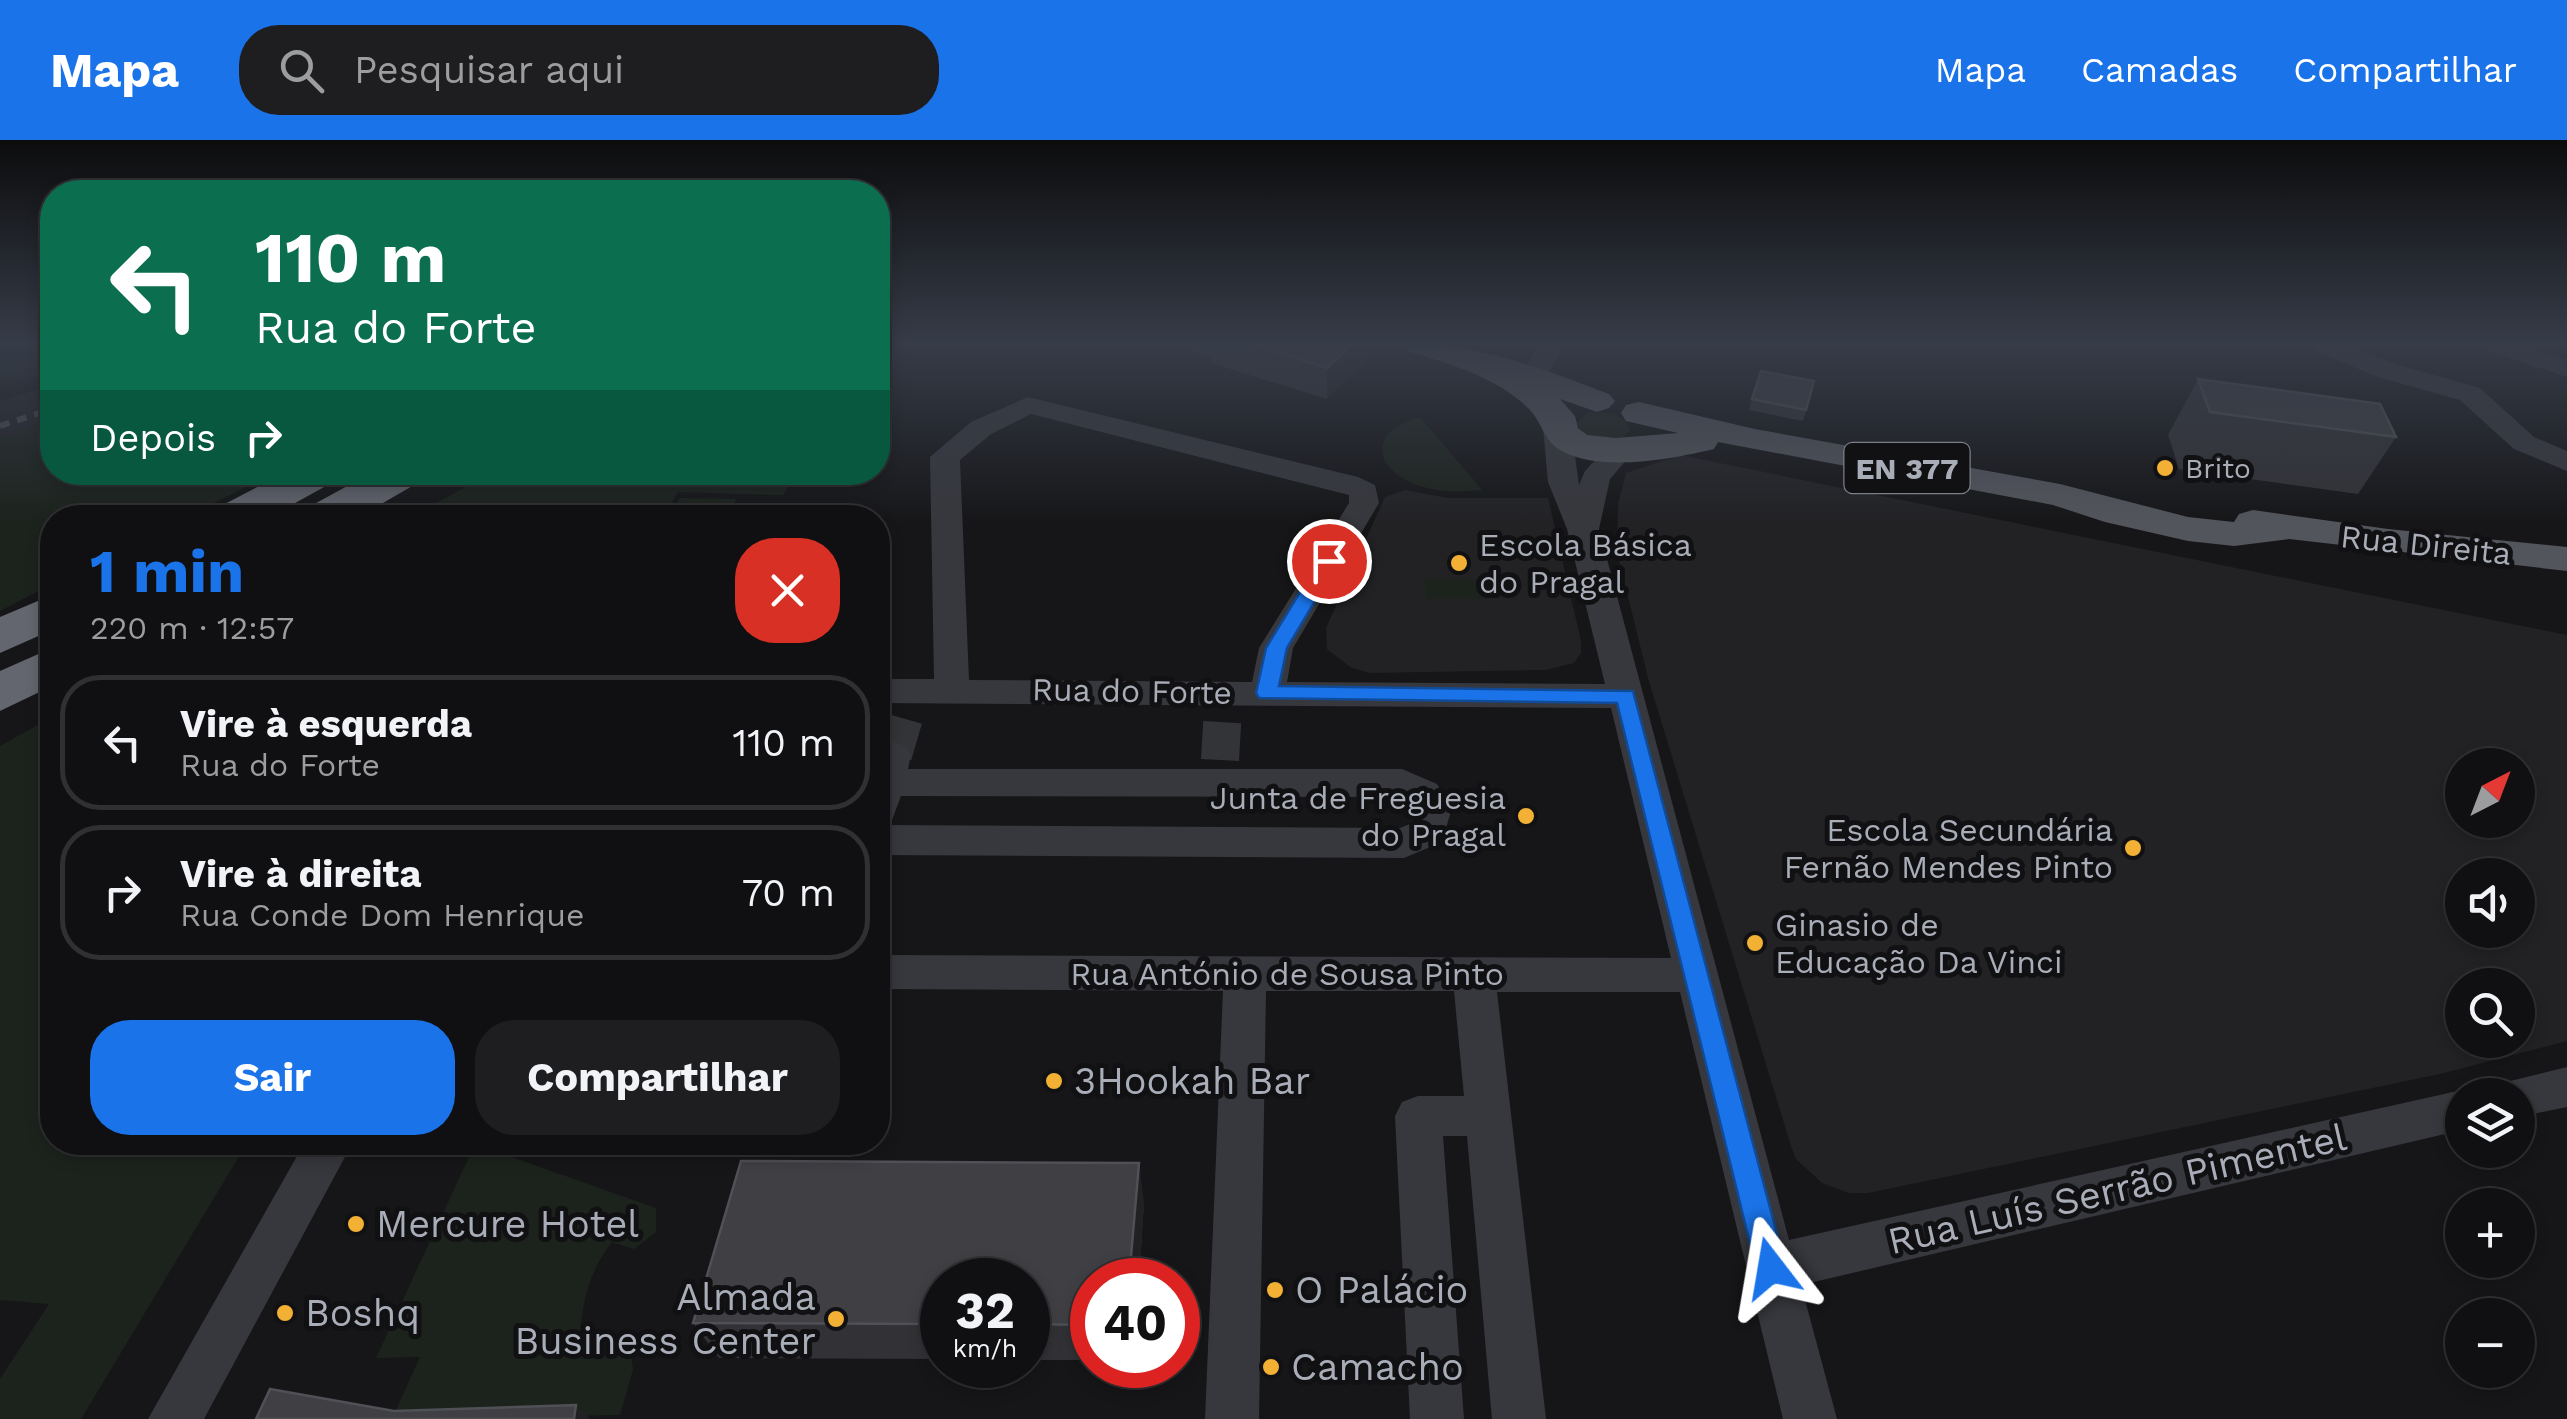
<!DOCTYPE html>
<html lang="pt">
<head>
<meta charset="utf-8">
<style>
  body { margin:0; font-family:"Work Sans",sans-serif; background:#1e1e20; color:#f1f3f6; height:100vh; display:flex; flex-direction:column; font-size:38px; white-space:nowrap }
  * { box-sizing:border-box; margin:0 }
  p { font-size:32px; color:#9c9d9f }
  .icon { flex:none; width:55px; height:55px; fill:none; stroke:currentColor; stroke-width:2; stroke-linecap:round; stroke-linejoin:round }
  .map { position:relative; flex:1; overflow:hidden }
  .drawer { position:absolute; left:40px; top:365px; width:850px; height:650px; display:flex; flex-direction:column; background:#101012; border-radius:40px; box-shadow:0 5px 15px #0003,0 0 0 2px #303032 }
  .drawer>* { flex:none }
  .hud { position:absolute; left:40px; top:40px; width:850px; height:305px; border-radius:40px; box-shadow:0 5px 15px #0003,0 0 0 2px #303032; background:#0b6e4f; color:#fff; overflow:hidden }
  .needle { width:65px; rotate:42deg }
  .controls { position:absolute; left:2445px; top:608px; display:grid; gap:20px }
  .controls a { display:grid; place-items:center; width:90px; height:90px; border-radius:50%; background:#101012; box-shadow:0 5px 15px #0003,0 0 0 2px #303032; font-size:50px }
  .speed { position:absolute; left:920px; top:1118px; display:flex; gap:20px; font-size:50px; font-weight:700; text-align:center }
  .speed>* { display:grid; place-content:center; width:130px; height:130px; border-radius:50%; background:#101012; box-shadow:0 5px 15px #0003,0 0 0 2px #303032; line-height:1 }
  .speed small { font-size:25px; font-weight:400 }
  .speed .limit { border:15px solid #d22; background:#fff; color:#111 }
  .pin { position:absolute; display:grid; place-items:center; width:85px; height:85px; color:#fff; margin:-42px; border:5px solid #fff; border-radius:50%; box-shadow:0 2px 10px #0007 }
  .me { position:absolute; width:110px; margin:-55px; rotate:346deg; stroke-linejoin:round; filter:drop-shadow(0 0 8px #0008) }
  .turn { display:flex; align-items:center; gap:35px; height:210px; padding:0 50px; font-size:45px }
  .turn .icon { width:130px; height:130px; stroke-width:2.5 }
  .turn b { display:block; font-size:70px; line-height:85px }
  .then { display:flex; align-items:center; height:95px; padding:0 50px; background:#0003; gap:20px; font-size:38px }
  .round { display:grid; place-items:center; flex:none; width:105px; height:105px; border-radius:40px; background:#1e1e20 }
  .summary { display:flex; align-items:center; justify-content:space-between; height:170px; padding:0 50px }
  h1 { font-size:60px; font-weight:700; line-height:75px; color:#1a73e8 }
  .primary-button { display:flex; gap:20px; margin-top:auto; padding:20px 50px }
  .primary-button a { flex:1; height:115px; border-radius:40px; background:#1a73e8; color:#fff; font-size:40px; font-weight:700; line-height:115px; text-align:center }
  .primary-button a+a { background:#1e1e20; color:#f1f3f6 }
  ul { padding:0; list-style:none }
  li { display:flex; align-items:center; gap:30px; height:135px; margin:0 20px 15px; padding:0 30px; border:5px solid #303032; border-radius:40px }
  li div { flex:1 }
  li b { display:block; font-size:38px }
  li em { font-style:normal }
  header { display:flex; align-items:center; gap:60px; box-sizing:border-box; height:140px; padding:0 50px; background:#1a73e8; color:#fff }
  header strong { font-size:48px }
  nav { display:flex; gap:55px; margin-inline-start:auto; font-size:35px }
  .search { width:700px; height:90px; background:#1e1e20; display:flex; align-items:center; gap:25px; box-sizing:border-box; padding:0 35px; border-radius:40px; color:#9c9d9f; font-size:38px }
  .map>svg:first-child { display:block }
  .built { fill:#222225; fill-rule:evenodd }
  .green { fill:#1c231d }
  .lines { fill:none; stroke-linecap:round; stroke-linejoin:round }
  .minor-tunnel { stroke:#333438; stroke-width:38; stroke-dasharray:38 19; stroke-linecap:butt }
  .minor { fill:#37383d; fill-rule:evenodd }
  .major { fill:#53555c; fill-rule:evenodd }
  .highway { fill:#63666e; fill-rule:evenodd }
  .rail { stroke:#4a4c52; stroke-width:6; stroke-dasharray:10 8; stroke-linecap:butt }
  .wall { fill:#323236 }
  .shaded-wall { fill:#212124 }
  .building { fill:#3f3f44; stroke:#4f5156; stroke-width:2.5 }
  .route { fill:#1a73e8; stroke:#114b97; stroke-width:2.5 }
  .poi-dot { fill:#f2b134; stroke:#111113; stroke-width:4 }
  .labels { text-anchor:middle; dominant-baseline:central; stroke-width:10; stroke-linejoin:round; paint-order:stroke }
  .far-poi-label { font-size:28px; fill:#a8adb8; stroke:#111113; text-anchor:start }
  .shield { fill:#111113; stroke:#7b7e86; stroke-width:2.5 }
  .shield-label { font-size:30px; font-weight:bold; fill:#a8adb8 }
  .poi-label { font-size:32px; fill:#a8adb8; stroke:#111113; text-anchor:start }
  .street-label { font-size:32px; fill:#a8adb8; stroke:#111113 }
  .near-poi-label { font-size:38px; fill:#a8adb8; stroke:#111113; text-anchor:start }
  .near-street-label { font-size:38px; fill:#a8adb8; stroke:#111113 }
</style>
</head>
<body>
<header>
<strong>Mapa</strong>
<div class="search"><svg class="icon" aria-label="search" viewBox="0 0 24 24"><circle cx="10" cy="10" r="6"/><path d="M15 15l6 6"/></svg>Pesquisar aqui</div>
<nav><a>Mapa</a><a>Camadas</a><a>Compartilhar</a></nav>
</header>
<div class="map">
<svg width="2567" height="1279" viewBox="0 0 2567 1279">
  <rect width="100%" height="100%" fill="#161618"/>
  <path class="built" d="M52 245V280L0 298V261Z
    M1680 315 2567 495V901L2440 934 1868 1053H1849L1822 1043 1796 1019 1791 1006 1648 538 1617 412 1618 364 1626 333ZM2462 625H2518V680H2462ZM2462 735H2518V790H2462ZM2462 845H2518V900H2462Z
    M1405 350 1448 358H1548L1581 501V513L1574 523 1546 530 1369 533 1350 527 1327 509 1326 488 1385 357Z"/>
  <path class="green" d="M0 205H52V232L0 245Z
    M1589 272 1615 274 1627 282 1630 291 1621 299 1587 297 1576 283Z
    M1420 277 1482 350C1461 352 1440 353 1420 346 1371 329 1368 291 1420 277Z
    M52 280V332L275 333 185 377 52 378V444L0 471V298Z
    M492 333V332L797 333 783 355 678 352 663 377H410Z
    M680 358 736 359 727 377H668Z
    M1425 439 1478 440 1481 459H1426Z
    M52 577V1002L247 1003 81 1279H0V1239L49 1164 0 1160V606Z
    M475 1004 656 1068V1092L634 1109 612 1102C587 1134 582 1165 579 1205L614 1201 631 1213 633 1230 620 1275 392 1279 420 1217 376 1218Z"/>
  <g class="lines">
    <path class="minor-tunnel" d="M893 615 907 567
      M1220 620 1223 568"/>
    <path class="minor" d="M1538 205H1564L1544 242 1534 244 1520 236Z
      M2312 205H2347L2398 225 2480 248 2534 297 2567 311V331L2514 309 2460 260 2378 237 2316 211Z
      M2484 205H2522L2567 220V237L2488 211Z
      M1028 257 1358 337 1375 345 1379 363 1293 508 1287 542 1605 544 1567 389 1548 342 1543 287 1547 281H1567L1571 287 1579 345 1585 331 1609 305H1629L1634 311 1610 339 1599 389 1789 1100 2462 950 2477 955H2462V990L1801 1145 1837 1279H1783L1680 852H1497L1546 1279H1492L1467 996H1443L1464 1279H1410L1395 976 1402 962 1418 956H1464L1454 851H1266L1259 1279H1205L1223 851 878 849V815L1671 818 1611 568 878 563V539H934L930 317 971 282ZM1031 274 1349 355V363L1259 508 1252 542 969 540 960 320 991 294Z
      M893 602 906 606 911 615 908 629H1402L1437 644 1451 671 1442 702 1404 718 878 715V685L1400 688 1410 684C1414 668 1411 664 1396 657L901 656 892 680 878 684V610Z
      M2567 927V967L2518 977V955H2496L2502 943Z
      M305 1002H353L204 1279H148Z"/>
    <path class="major" d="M1404 205C1477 202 1542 229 1609 254L1615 261 1609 268 1597 272 1560 259 1575 276 1578 288 1587 295 1616 298 1678 293 1626 281 1621 273 1626 265 1639 262 1755 289 2060 344 2188 377 2234 382 2239 374 2253 370 2388 389 2567 407V431L2289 399 2234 406 2188 401 2105 382 2053 365 1718 302 1714 309C1671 319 1600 333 1560 310 1543 300 1542 281 1528 268 1498 238 1449 223 1409 212Z"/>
    <path class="highway" d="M286 332H341L335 341 268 378H211L217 368Z
      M373 332H427L421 341 357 378H301L307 368Z
      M52 455V490L0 513V477Z
      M52 508V546L0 571V531Z"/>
    <path class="rail" d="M0 286 52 269"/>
  </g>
  <path class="wall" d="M1191 205H1378L1377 210 1327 259 1211 223V218L1191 212Z
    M2198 239 2396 297 2358 354 2179 329 2168 295Z
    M1814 241 1803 281 1749 270 1752 259Z
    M1144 1062 1139 1140H1092V1220H1028V1140H942V1219L719 1218 693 1183Z"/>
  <path class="shaded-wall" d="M1352 205H1378L1377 210 1327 259V228Z
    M1139 1023 1144 1062 1139 1140H1129Z
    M576 1265 590 1279H574Z"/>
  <path class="building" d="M1253 205H1352L1327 228Z
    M1761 231 1814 241 1806 270 1752 259Z
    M2198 239 2380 264 2396 297 2210 272Z
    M741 1021 1139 1023 1129 1140H1092V1185L1028 1184V1140H942V1184L693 1183Z
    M270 1249 394 1271 576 1265 574 1279H256Z"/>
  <linearGradient id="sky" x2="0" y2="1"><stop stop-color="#0c0c0d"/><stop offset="0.53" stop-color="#363c48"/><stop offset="1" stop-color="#363c48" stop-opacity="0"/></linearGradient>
  <rect width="2567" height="384" fill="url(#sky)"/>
  <path class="route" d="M1329 415 1339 421 1287 508 1279 546 1633 551 1786 1128 1782 1138 1771 1143 1761 1138 1756 1128 1617 563 1259 558 1256 553 1266 508 1319 421Z"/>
  <g class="poi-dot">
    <circle cx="2165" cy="328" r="10"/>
    <circle cx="1459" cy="423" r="10"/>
    <circle cx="1526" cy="676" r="10"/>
    <circle cx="2133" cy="708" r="10"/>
    <circle cx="1755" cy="803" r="10"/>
    <circle cx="1054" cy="941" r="10"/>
    <circle cx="356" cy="1084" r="10"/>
    <circle cx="1275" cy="1150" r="10"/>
    <circle cx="285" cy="1173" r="10"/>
    <circle cx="836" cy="1179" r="10"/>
    <circle cx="1271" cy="1227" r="10"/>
  </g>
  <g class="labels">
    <g class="far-poi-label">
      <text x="2185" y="328">Brito</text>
    </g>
    <rect class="shield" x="1844.5" y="303" width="125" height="50" rx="8"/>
    <g class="shield-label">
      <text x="1907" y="328">EN 377</text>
    </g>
    <g class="poi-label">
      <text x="1479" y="405">Escola Básica<tspan x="1479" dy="37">do Pragal</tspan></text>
      <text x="1506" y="658" text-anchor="end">Junta de Freguesia<tspan x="1506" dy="37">do Pragal</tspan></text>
      <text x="2113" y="690" text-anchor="end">Escola Secundária<tspan x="2113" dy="37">Fernão Mendes Pinto</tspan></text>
      <text x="1775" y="785">Ginasio de<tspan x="1775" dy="37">Educação Da Vinci</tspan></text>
    </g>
    <g class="street-label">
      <text transform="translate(2426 405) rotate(6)">Rua Direita</text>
      <text transform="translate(1132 551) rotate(1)">Rua do Forte</text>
      <text x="1287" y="834">Rua António de Sousa Pinto</text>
    </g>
    <g class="near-poi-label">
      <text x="1074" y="941">3Hookah Bar</text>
      <text x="376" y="1084">Mercure Hotel</text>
      <text x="1295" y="1150">O Palácio</text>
      <text x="816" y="1157" text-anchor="end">Almada<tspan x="816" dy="44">Business Center</tspan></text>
      <text x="305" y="1173">Boshq</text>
      <text x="1291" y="1227">Camacho</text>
    </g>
    <g class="near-street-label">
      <text transform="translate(2117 1049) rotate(-13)">Rua Luís Serrão Pimentel</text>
    </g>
  </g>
</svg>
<div class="controls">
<a><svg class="needle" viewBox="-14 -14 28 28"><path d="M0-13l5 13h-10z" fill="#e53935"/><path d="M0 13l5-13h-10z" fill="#9c9d9f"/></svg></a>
<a><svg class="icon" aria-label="sound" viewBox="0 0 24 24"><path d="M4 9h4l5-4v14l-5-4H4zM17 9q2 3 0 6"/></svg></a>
<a><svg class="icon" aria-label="search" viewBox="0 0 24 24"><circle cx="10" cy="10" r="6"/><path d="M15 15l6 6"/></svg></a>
<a><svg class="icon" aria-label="layers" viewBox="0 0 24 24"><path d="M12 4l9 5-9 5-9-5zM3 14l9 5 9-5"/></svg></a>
<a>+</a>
<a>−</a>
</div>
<div class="speed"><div>32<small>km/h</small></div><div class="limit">40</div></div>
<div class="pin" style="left:1329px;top:421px;background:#d93025"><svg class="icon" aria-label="arrive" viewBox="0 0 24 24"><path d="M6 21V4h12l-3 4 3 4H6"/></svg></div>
<svg class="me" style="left:1771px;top:1128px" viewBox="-20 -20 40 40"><path d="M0-17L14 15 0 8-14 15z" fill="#1a73e8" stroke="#fff" stroke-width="4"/></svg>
<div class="hud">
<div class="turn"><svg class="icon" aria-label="left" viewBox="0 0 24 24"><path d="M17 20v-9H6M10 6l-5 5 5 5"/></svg><div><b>110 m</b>Rua do Forte</div></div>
<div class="then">Depois<svg class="icon" aria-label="right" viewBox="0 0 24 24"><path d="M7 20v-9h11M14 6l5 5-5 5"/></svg></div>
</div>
<section class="drawer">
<div class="summary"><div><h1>1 min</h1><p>220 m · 12:57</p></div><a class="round" style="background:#d93025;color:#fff"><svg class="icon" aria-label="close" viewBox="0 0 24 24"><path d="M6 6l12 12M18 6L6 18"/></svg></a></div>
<ul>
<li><svg class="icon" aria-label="left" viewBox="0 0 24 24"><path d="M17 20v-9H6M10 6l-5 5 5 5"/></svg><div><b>Vire à esquerda</b><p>Rua do Forte</p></div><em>110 m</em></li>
<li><svg class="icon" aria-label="right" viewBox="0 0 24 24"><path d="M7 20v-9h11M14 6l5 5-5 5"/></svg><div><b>Vire à direita</b><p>Rua Conde Dom Henrique</p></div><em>70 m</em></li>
</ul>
<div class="primary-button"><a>Sair</a><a>Compartilhar</a></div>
</section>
</div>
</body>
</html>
